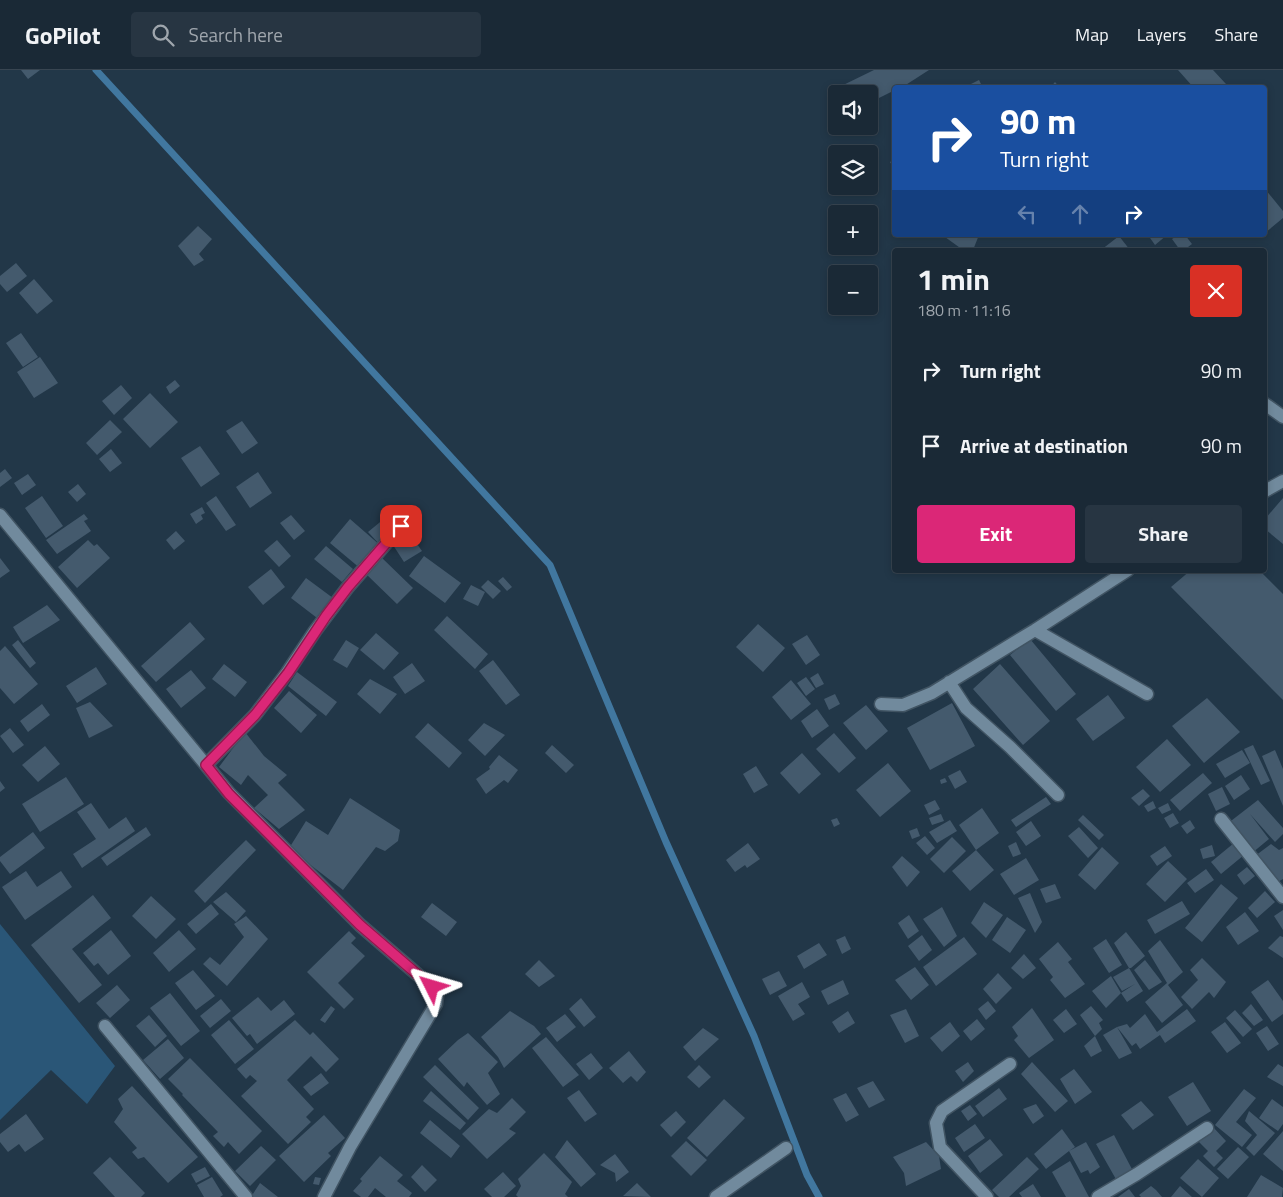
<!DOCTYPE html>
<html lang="en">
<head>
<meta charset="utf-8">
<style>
  body { margin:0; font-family:"Titillium Web",sans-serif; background:#273542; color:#f1f3f6; height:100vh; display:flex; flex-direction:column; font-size:19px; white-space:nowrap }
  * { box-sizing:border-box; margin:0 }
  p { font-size:16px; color:#9fa6ad }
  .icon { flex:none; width:28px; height:28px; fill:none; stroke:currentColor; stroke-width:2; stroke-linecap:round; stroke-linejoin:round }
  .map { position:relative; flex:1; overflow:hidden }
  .drawer { position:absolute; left:892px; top:178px; width:375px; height:325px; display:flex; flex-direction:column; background:#1a2936; border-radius:5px; box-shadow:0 2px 8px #0003,0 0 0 1px #384551 }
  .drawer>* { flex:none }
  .banner { position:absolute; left:892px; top:15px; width:375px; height:152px; border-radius:5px; box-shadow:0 2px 8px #0003,0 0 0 1px #384551; background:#1a4fa0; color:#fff; overflow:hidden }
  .tools { position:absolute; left:828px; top:15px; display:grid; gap:10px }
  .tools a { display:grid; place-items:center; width:50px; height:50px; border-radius:5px; background:#1a2936; box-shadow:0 2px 8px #0003,0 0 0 1px #384551; font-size:25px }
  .pin { position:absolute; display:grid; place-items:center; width:42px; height:42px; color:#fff; margin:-21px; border-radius:10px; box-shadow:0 2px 8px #0006 }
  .me { position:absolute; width:55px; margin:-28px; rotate:310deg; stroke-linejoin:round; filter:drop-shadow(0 0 4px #0008) }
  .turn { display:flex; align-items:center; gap:18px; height:105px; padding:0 25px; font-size:22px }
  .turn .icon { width:65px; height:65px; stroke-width:2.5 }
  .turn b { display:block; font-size:35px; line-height:42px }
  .lanes { display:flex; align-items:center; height:48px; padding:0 25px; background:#0003; justify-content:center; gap:25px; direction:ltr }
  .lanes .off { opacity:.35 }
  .round { display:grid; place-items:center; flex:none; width:52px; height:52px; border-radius:5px; background:#273542 }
  .headline { display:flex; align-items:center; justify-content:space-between; height:85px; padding:0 25px }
  h1 { font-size:30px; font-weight:700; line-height:38px }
  .cta { display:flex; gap:10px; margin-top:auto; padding:10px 25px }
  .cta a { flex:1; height:58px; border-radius:5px; background:#db2777; color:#fff; font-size:20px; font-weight:700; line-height:58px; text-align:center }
  .cta a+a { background:#273542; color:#f1f3f6 }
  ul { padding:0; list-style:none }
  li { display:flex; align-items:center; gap:15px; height:75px; padding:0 25px }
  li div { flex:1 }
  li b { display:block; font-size:19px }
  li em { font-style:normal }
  header { display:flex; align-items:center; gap:30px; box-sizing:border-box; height:70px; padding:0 25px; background:#1a2936; border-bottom:1px solid #384551 }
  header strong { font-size:24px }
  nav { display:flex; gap:28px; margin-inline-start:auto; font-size:18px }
  .search { width:350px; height:45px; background:#273542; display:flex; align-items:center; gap:12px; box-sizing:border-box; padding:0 18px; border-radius:5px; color:#9fa6ad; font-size:19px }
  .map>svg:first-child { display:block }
  .green { fill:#2a5677 }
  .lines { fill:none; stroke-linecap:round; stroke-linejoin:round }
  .stream { stroke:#41779f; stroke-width:7 }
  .building { fill:#445a6d }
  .minor-casing { stroke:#415463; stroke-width:15 }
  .minor { stroke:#718a9d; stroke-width:12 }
  .route-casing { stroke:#8e194d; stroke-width:12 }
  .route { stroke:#db2777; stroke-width:9 }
</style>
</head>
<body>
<header>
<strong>GoPilot</strong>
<div class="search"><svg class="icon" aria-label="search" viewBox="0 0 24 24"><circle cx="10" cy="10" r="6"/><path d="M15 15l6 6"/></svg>Search here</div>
<nav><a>Map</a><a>Layers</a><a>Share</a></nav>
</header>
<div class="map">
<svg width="1283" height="1127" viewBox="0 0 1283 1127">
  <rect width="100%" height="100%" fill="#223748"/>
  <path class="green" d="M0 854 115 996 87 1034 51 1000 0 1050Z"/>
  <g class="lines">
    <path class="stream" d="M96 0 550 495 666 772 754 966 807 1105 819 1127"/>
  </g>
  <path class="building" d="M21 0H40L28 9Z
    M874 0H929L901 18H895V20L869 33V24H836V27L833 20Z
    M1178 0H1213L1226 14 1222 18H1194Z
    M979 10 983 18H963Z
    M1055 12 1060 18H1050Z
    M895 89V100L890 92Z
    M1265 119 1283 141V148L1265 163Z
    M198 156 212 169 199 184 204 190 194 196 178 176Z
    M946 165H979L973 180H963L945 167Z
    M1148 165H1167L1155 175Z
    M1178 165H1185L1192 174 1184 180H1180L1172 169Z
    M1119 166 1130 180H1101Z
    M16 193 27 206 7 222 0 214V206Z
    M34 209 53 231 37 244 19 223Z
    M21 263 38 287 23 297 6 273Z
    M40 287 58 313 34 328 17 302Z
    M175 310 180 316 170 324 166 317Z
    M121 315 132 328 114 345 102 331Z
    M150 323 178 352 150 378 123 349Z
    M110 350 122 362 97 385 86 373Z
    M242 351 258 373 242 384 226 361Z
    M200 376 220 404 201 417 181 388Z
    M111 379 122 393 110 402 99 389Z
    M5 399 12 408 0 417V403Z
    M258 402 272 423 250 438 236 417Z
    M28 404 36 415 22 425 14 413Z
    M78 414 86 424 77 432 68 422Z
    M42 426 63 456 46 468 25 438Z
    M216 426 236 455 226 461 206 433Z
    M1283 428V474L1265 459V449Z
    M202 437 205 443 201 445 203 449 196 454 190 444Z
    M84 444 88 449 84 451 91 461 57 484 46 470Z
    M291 445 305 461 294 470 280 453Z
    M385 448 397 462 381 476 368 462Z
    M350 449 381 476 361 499 330 473Z
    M176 461 185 471 174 480 166 470Z
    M410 464 422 481 404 492 393 475Z
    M88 470 94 476 97 474 110 488 77 518 58 497Z
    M277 470 291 486 279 497 264 481Z
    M326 476 353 499 342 512 314 489Z
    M424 486 461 513 445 533 409 506Z
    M381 487 413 518 397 534 366 504Z
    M0 488 10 501 0 508Z
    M271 499 285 517 263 535 248 517Z
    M1191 500H1259L1283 524V630L1171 517Z
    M503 507 512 517 507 521 498 511Z
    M306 508 337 531 321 551 291 528Z
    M488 510 501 521 493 529 481 517Z
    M471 515 485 522 478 536 463 529Z
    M47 535 60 550 23 573 13 557Z
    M447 546 488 584 475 599 434 560Z
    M190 552 205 569 156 612 141 596Z
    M758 554 785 578 763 602 736 577Z
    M376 563 399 583 384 600 360 580Z
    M807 565 820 585 806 595 792 574Z
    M1030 569 1076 624 1056 641 1010 585Z
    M18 570 36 593 30 598 12 575Z
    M346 570 359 578 347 598 333 590Z
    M5 576 38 614 14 634 0 618V581Z
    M493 590 520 625 506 635 479 601Z
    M412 593 425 611 405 624 393 607Z
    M224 594 247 612 235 627 212 609Z
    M1000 594 1050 651 1023 675 973 619Z
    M96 597 107 614 77 633 66 616Z
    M191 600 206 618 181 638 166 619Z
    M297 602 337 632 326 646 288 616Z
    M818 603 824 614 816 618 810 608Z
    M806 607 815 619 806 626 797 613Z
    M370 609 397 624 380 644 357 624Z
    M791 610 811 634 791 650 772 627Z
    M289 621 317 645 301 663 274 638Z
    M835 624 840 634 829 640 824 629Z
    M1108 625 1125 648 1093 671 1076 649Z
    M1207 628 1240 662 1204 693 1172 656Z
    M90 632 113 656 89 668 76 638Z
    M952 633 975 676 930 700 907 658Z
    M42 634 50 645 28 662 20 651Z
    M866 635 888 661 866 680 843 653Z
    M817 639 829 656 812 668 801 651Z
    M428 653 462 683 449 698 415 667Z
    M484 653 505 665 485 686 468 670Z
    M10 658 24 675 13 683 0 666Z
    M245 662 264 686 287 705 278 713 305 740 279 759 254 738 268 725 248 705 241 715 219 697Z
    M834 663 856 688 839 703 816 679Z
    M1167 669 1191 695 1160 722 1136 697Z
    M552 675 574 695 566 703 545 683Z
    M1253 675 1270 711 1261 715 1244 679Z
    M45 676 60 694 38 712 22 695Z
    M1242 680 1250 693 1225 708 1216 694Z
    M1275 680 1283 699V736L1262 686Z
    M802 683 821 704 799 724 780 703Z
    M499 685 518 700 508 713 504 710 486 724 476 709 490 699 489 697Z
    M888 693 911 721 880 747 856 720Z
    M756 696 768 715 754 723 743 704Z
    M960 700 967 712 955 719 948 706Z
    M1203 703 1212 713 1180 741 1170 730Z
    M1241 705 1250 719 1234 730 1225 716Z
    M66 707 84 734 40 762 22 734Z
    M945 708 947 712 941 714 940 710Z
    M0 711 5 718 0 722Z
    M1222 717 1230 734 1216 741 1208 724Z
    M1143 719 1150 726 1139 736 1131 728Z
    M1046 727 1051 734 1016 757 1011 750Z
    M350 728 400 760 398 771 385 781 376 777 343 820 308 793 288 780 306 751 328 765Z
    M935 730 940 739 929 745 924 735Z
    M1258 730 1283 758V764L1275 772 1250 744 1269 769 1252 783 1227 754Z
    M1153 731 1156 738 1148 742 1144 736Z
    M91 733 109 759 126 747 135 761 82 798 73 784 96 769 77 742Z
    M1168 733 1171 740 1162 744 1158 738Z
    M982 738 999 763 976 780 959 755Z
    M1173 743 1179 753 1170 758 1164 748Z
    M941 744 944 751 932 755 929 748Z
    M1083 745 1104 765 1099 770 1078 750Z
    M837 748 840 754 834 757 831 750Z
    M950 750 957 761 937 773 929 762Z
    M1190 750 1195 758 1187 764 1181 756Z
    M1031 751 1041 766 1026 776 1016 762Z
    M146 757 151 765 107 796 101 788Z
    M1079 757 1098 778 1088 788 1068 766Z
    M917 758 920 766 912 769 909 761Z
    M33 762 45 778 10 804 0 791V787Z
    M925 766 935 778 927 785 916 773Z
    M952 767 966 781 944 803 930 789Z
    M246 770 256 780 205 833 194 821Z
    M1016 772 1021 784 1013 787 1008 776Z
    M748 773 760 789 747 798 745 795 735 802 726 790Z
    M1234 773 1244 785 1221 804 1211 792Z
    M1271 774 1279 780 1283 778V809L1274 814 1255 786Z
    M1212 775 1215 786 1203 789 1200 779Z
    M1165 776 1172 786 1157 796 1150 786Z
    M1102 777 1119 793 1095 820 1078 805Z
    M976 780 994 800 970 821 952 801Z
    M902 786 920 802 907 817 892 797Z
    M1026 788 1039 810 1014 825 1000 804Z
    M1168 791 1187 809 1165 832 1146 814Z
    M1247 797 1255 806 1244 815 1237 805Z
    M1206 799 1214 810 1195 823 1187 813Z
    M26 801 37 817 61 801 72 817 25 850 2 817Z
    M1055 814 1061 828 1046 833 1040 819Z
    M1221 814 1238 828 1202 872 1185 858Z
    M1265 821 1275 832 1257 848 1248 838Z
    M226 822 246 841 236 852 213 832Z
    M1030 823 1042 852 1035 863 1018 828Z
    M93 825 111 848 72 879 102 915 79 933 31 875Z
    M151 826 176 849 156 869 132 846Z
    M1182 831 1190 844 1155 864 1147 850Z
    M984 832 1003 845 986 868 971 853Z
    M432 833 457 852 446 866 421 847Z
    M211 834 219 844 196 864 187 854Z
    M942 837 957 866 944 877 923 849Z
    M1283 840V860L1274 846Z
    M1245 842 1259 861 1238 875 1226 857Z
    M909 845 919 861 908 869 898 853Z
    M246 846 268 869 227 916 203 894 210 887 220 895 244 867 234 854Z
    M1007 847 1026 860 1010 883 992 870Z
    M111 860 131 886 108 905 98 893 94 896 83 883Z
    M179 860 196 879 169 902 153 883Z
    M349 861 356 868 351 873 365 886 338 913 354 929 344 939 307 902Z
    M1126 862 1145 886 1131 898H1129L1114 873Z
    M922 865 932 880 919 891 908 876Z
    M845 866 851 879 842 884 836 870Z
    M1280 866 1283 867V888L1268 878Z
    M964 867 977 884 936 916 923 897Z
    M1106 869 1122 895 1109 903 1093 878Z
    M1160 870 1183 902 1168 915 1183 935 1162 953 1145 932 1167 913 1148 881Z
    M1058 872 1072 889 1068 892 1085 914 1065 928 1050 910 1053 907 1039 889Z
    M819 873 827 885 804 899 797 886Z
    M1024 884 1036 898 1023 909 1011 898Z
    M1202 888 1226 912 1214 928 1209 922 1192 939 1181 927 1198 910 1190 900Z
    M539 890 555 906 539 917 525 904Z
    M1145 890 1162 912 1149 920 1134 900Z
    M915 897 929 915 911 930 895 910Z
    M1129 898 1143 921 1127 932 1121 923 1135 914 1122 921 1113 907Z
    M193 900 215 926 196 940 175 913Z
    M779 901 787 916 770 925 762 909Z
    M998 903 1012 918 996 934 983 919Z
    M1111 906 1121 923 1106 938 1092 921Z
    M843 910 849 924 828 935 821 921Z
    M1268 910 1283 931V944L1272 952 1251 922Z
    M802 912 810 927 798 934 805 944 793 951 778 926Z
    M117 915 130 930 110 948 96 933Z
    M170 923 200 961 181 976 150 938Z
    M258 927 271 941 284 930 295 944 257 974 250 964 247 966 232 948Z
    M581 928 596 947 584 957 569 939Z
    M221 929 231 941 210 958 200 946Z
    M988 931 996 941 986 950 978 939Z
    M1251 934 1263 950 1254 956 1242 943Z
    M331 936 335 939 325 953 320 950Z
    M1091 936 1103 950 1099 953 1102 959 1095 966 1102 981 1091 987 1084 976 1095 966 1080 945Z
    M1032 938 1054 970 1029 988 1014 970 1018 966 1012 957Z
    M906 939 919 966 905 973 890 945Z
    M1066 939 1077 954 1064 963 1053 950Z
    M1187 939 1196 951 1165 973 1160 965 1140 979 1136 973 1132 976 1117 957 1127 954 1130 958 1145 944 1157 962Z
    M1235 940 1252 959 1243 967 1226 948Z
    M510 941 534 956 541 964 504 998 498 987 481 967Z
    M848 941 855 953 839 963 832 952Z
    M565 944 576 957 557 972 546 958Z
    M149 945 167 966 155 977 136 956Z
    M977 949 985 959 971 971 963 961Z
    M229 950 254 979 235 994 211 965Z
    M295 950 310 965 313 962 339 989 326 1002 311 986 287 1010 314 1039 306 1047 311 1052 288 1074 241 1026 257 1011 250 1005 246 1009 237 999Z
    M950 952 960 966 942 982 930 968Z
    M1225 952 1241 973 1227 983 1211 962Z
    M1267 956 1279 974 1268 981 1256 963Z
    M1117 957 1132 983 1119 989 1103 965Z
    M703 958 719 969 695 991 683 977Z
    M468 963 498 992 488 1003 500 1024 487 1035 467 1012 464 1017 438 989 458 970Z
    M546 967 579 1005 563 1017 532 978Z
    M168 969 184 988 160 1009 143 990Z
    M629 981 646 1002 637 1012 631 1006 623 1013 609 998Z
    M591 983 603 998 589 1010 576 994Z
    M190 988 262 1061 239 1084 228 1072 224 1077 213 1066 218 1062 182 1025 183 1024 168 1009Z
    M968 992 974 1001 963 1012 955 1001Z
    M1032 992 1068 1031 1055 1042 1021 1004Z
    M1278 994 1283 997V1016L1267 1007Z
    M435 995 479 1038 468 1050 423 1007Z
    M699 995 711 1007 699 1018 687 1007Z
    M1074 999 1092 1022 1075 1034 1060 1009Z
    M321 1003 329 1013 311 1026 303 1017Z
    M873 1011 885 1030 869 1038 857 1018Z
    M1193 1012 1211 1041 1187 1056 1168 1027Z
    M132 1016 198 1087 168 1113 144 1087 138 1089 132 1082 137 1078 114 1052 123 1039 118 1029Z
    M999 1018 1007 1029 983 1047 975 1036Z
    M1244 1019 1256 1028 1236 1052 1252 1065 1242 1077 1215 1055Z
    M579 1020 597 1044 585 1052 567 1028Z
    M431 1021 466 1053 460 1060 423 1031Z
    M846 1023 859 1045 846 1052 833 1029Z
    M512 1028 526 1042 509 1059 516 1063 487 1089 462 1064 489 1039 497 1043Z
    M724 1029 745 1048 707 1087 687 1068Z
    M1272 1029 1283 1037V1054L1278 1061 1259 1048Z
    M1141 1031 1154 1045 1133 1060 1121 1045Z
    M1036 1034 1044 1046 1033 1054 1023 1039Z
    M970 1035 977 1044 968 1051 961 1041Z
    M676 1041 686 1052 671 1067 660 1055Z
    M1249 1041 1275 1063 1254 1086 1246 1078 1257 1065 1245 1051Z
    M26 1044 44 1069 25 1082 19 1074 8 1082 0 1072V1064Z
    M324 1045 345 1068 328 1083 331 1086 304 1112 279 1086Z
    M430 1050 460 1076 451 1088 420 1063Z
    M975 1054 985 1068 964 1082 955 1068Z
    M1213 1057 1226 1071 1216 1081 1223 1088 1214 1097 1203 1086 1208 1081 1198 1071Z
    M1062 1059 1075 1077 1069 1081 1086 1072 1100 1097 1090 1104 1088 1100 1081 1103 1069 1081 1046 1099 1034 1084Z
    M1283 1061V1101L1263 1084Z
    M1114 1065 1134 1103 1117 1111 1096 1074Z
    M990 1069 1003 1085 980 1103 968 1086Z
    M567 1070 596 1104 581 1117 555 1087Z
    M686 1071 707 1090 691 1106 671 1086Z
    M926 1072 939 1086 941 1099 906 1116 904 1103 893 1087Z
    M261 1076 276 1090 250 1116 235 1101Z
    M1238 1077 1249 1087 1228 1109 1217 1099Z
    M544 1083 572 1112 565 1124 568 1127H518L516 1125 521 1116 518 1109Z
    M615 1084 629 1102 616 1112 615 1103 600 1095Z
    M380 1086 403 1105 397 1111 412 1123 409 1127H386L375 1118 368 1127H361L353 1121 362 1111 360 1109Z
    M110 1087 145 1123 141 1127H115L93 1103Z
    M1027 1087 1039 1099 1009 1127H999L992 1120Z
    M1198 1089 1219 1108 1202 1127 1180 1108Z
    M1070 1091 1089 1127H1066L1052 1102Z
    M422 1095 437 1110 425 1122 411 1107Z
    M205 1097 210 1106 196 1113 191 1104Z
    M503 1102 516 1116 504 1127H492L484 1119Z
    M1261 1105 1283 1118 1282 1127H1247Z
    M212 1107 223 1125 220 1127H204L197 1115Z
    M315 1107 321 1108 319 1115 313 1114Z
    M260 1113 278 1127H251Z
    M637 1113 651 1127 623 1126Z
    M1033 1114 1041 1127H1022L1019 1123Z
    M1151 1116 1156 1120 1162 1127H1141L1139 1125Z
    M1180 1116 1192 1127H1171Z
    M1129 1119 1135 1127H1118Z"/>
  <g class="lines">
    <g class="minor-casing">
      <path id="minor" d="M1265 334 1283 347
        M1265 421 1283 411
        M0 445 229 723 360 855 432 917 437 926 436 934 350 1077 324 1127
        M1035 560 1147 624
        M949 612 966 638 1010 677 1058 725
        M881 634 903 635 932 623 1035 560 1128 500
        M206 695 255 645 287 603 315 561 348 517 401 456
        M1221 749 1283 827
        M105 956 246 1127
        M716 1127 786 1078
        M987 1127 940 1077 936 1053 942 1041 1010 994
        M1098 1127 1137 1104 1207 1058"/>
    </g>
    <use href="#minor" class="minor"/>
  </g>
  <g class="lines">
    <g class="route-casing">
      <path id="route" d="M401 456 348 517 326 546 288 603 255 645 206 695 229 724 360 855 432 917"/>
    </g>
    <use href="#route" class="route"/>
  </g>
</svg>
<div class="tools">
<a><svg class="icon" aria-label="sound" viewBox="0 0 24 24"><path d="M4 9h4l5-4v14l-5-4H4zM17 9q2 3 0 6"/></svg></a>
<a><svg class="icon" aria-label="layers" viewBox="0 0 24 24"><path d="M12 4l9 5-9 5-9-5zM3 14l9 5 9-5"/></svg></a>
<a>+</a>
<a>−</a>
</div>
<div class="pin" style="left:401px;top:456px;background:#d93025"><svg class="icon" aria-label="arrive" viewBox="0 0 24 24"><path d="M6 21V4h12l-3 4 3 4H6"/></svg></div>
<svg class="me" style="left:432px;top:917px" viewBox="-20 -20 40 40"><path d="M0-17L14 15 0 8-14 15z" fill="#db2777" stroke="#fff" stroke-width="4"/></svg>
<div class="banner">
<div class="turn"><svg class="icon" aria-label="right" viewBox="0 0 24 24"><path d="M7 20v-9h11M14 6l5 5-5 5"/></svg><div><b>90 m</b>Turn right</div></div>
<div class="lanes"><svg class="icon off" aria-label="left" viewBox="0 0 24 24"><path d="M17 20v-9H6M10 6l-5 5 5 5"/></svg><svg class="icon off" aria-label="ahead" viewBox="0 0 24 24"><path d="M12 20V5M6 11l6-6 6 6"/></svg><svg class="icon" aria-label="right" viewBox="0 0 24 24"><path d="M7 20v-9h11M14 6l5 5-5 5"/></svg></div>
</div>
<section class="drawer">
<div class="headline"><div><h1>1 min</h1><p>180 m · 11:16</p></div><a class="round" style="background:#d93025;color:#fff"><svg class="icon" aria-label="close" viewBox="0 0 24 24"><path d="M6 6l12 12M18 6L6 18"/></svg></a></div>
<ul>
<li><svg class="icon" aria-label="right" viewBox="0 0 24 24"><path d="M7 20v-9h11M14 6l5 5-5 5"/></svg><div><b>Turn right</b></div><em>90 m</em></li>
<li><svg class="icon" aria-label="arrive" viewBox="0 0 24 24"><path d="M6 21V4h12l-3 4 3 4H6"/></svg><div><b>Arrive at destination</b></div><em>90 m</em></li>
</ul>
<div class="cta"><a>Exit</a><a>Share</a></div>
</section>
</div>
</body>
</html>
